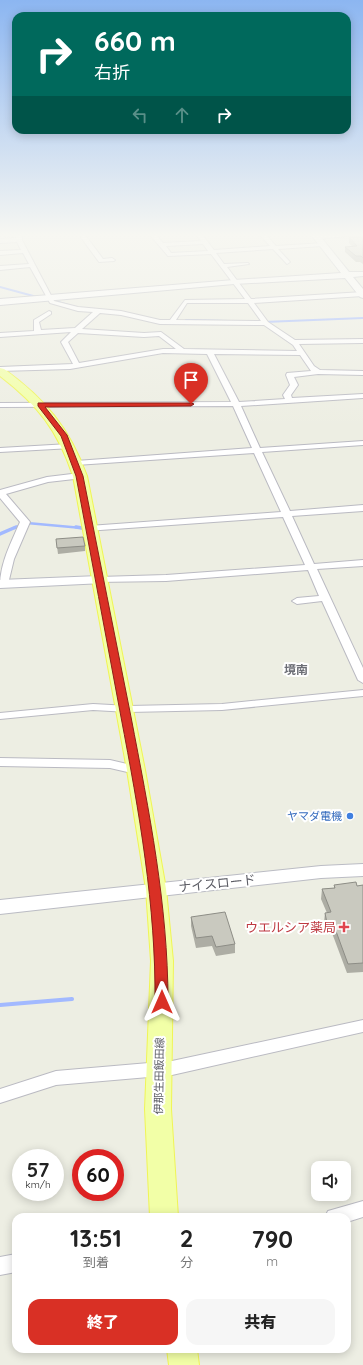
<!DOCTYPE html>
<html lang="ja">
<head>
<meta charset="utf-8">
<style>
  body { margin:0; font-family:Quicksand,"Noto Sans JP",sans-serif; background:#f6f6f6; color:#222; height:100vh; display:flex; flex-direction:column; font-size:15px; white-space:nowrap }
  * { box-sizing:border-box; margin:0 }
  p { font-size:13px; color:#767676 }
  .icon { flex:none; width:22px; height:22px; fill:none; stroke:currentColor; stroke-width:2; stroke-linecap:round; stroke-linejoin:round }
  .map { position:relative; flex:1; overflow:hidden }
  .details { position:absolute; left:12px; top:1213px; width:339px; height:140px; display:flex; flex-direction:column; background:#fff; border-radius:12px; box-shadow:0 2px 10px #0003 }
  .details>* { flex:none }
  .banner { position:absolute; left:12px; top:12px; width:339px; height:122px; border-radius:12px; box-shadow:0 2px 10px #0003; background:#00695c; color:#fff; overflow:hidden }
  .buttons { position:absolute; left:311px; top:1161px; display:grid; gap:8px }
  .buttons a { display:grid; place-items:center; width:40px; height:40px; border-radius:8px; background:#fff; box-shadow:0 2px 10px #0003; font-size:20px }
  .speed { position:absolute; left:12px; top:1149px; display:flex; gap:8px; font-size:20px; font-weight:700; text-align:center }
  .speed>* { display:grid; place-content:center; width:52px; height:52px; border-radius:50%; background:#fff; box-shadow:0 2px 10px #0003; line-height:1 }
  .speed small { font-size:10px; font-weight:400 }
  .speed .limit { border:6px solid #d22; background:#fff; color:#111 }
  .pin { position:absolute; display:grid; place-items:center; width:34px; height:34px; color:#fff; margin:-41px -17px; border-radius:50% 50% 50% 0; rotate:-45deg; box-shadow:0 0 4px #0007 }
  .pin .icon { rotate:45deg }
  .me { position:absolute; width:44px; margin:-22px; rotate:0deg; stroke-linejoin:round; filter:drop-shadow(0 0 3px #0008) }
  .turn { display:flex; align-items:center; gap:14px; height:84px; padding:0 16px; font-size:18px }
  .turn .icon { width:52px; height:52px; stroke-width:2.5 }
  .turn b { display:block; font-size:28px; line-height:34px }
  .lanes { display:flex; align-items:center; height:38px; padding:0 16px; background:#0003; justify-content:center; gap:20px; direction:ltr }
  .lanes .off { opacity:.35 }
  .eta { display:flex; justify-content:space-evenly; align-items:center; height:68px; text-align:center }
  .eta b { font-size:24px; font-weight:800; line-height:28px }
  .primary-button { display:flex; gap:8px; margin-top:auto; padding:8px 16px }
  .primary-button a { flex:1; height:46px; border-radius:12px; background:#d93025; color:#fff; font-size:16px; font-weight:800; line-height:46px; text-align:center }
  .primary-button a+a { background:#f6f6f6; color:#222 }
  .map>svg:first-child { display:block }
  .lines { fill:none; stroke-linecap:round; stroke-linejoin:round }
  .stream-far3 { stroke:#a2b9ff; stroke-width:2 }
  .stream-far2 { stroke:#a2b9ff; stroke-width:2.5 }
  .stream-far1 { stroke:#a2b9ff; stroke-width:3.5 }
  .stream { stroke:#a2b9ff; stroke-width:4 }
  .street-casing { stroke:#babac2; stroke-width:2 }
  .secondary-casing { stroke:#bbbcc4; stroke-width:2 }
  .primary-casing { stroke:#f0f555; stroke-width:2 }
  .street { fill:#fff; fill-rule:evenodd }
  .secondary { fill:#fff; fill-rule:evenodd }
  .primary { fill:#f2ffa7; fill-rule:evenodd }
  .wall { fill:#adada4 }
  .building { fill:#c9c9bf; stroke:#8d8d86 }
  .route { fill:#d93025; stroke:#8d1f18 }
  .shop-dot { fill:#3f7fe0; stroke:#fff; stroke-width:1.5 }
  .health-dot { fill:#e0444e; stroke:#fff; stroke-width:1.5 }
  .labels { text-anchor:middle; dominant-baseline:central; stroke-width:4; stroke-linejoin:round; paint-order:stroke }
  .shop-label { font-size:11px; fill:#366cbe; stroke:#fff; text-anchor:end }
  .street-label { font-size:11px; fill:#5b5c64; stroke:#fff }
  .neighbourhood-label { font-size:12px; font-weight:bold; fill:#6c6e76; stroke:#fff }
  .near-street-label { font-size:13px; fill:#5b5c64; stroke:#fff }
  .near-health-label { font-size:13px; fill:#be3a42; stroke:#fff; text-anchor:end }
</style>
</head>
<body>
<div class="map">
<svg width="363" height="1365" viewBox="0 0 363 1365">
  <rect width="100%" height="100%" fill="#edeee3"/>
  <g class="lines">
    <path class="stream-far3" d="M0 287 37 297
      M55 301 75 307
      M186 320 228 321
      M264 322 363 318"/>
    <path class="stream-far2" d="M14 528 27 523 82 528"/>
    <path class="stream-far1" d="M76 527 82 528
      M0 534 16 527"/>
    <path class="stream" d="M0 1005 72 999"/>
    <g class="street-casing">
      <path id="street" d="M16 236H22V240L54 301 78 307 121 311 160 320H170L185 300 245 299 211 254 168 256 151 236H157L163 243 201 241 197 236H203L214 250 270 246 261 236H267L276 246 324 243 322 246 278 249 290 262 287 264 273 249 216 253 224 264 248 263 249 264 227 267 251 299 363 292V296L254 303 268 322 295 340 363 339V343L299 344 314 366 320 370 363 371V375L318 374 294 377 298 385 291 395 292 398 363 394V398L241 406 260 448 363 441V445L262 452 290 511 363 505V511L292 516 314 564 363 560V566L317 569 363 668V683L358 680 322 601 297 604 292 601 297 598 319 596 308 570 166 581 96 582 94 580 99 577 166 575 305 565 283 517 86 531V527L89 526 281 512 254 453 76 465 72 463 76 461 252 448 233 406 0 407V403L231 402 207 354 163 353 70 369 0 371V367L73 364 61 342 71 332 0 337V333L34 331V320L49 311 51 312V314L39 322 41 330 75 328 93 312 78 311 50 303 30 267 0 270V266L29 264 23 253 0 255V251L21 250 17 242 0 243V239L16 238ZM203 244 208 251 171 253 166 246ZM187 303H248L261 321 176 320ZM100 313 121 315 160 324 264 325 293 345 297 351 184 349 161 332 144 333 82 329ZM78 333 144 337 159 336 176 349H163L79 363 68 342ZM214 354 300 355 311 371 287 373 286 375 290 385 283 395 285 399 239 402Z
        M80 236H86L103 259 112 258 115 260 114 261 99 262Z
        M315 236H348L317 239Z
        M69 444H72V448L0 452V448Z
        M80 473 84 476 83 478 48 482 6 494 30 522 14 559 8 584 6 586H0C0 563 11 543 20 522L0 498V490L47 477Z
        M363 690V696L222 710 129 712 93 710 0 719V713L93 704 129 706 222 704Z
        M0 758 110 760 140 767 142 770 136 774 110 768 0 766Z
        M363 1020V1032L172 1075 56 1085 0 1103V1089L56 1071 172 1061Z
        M363 1201V1217L347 1222V1217H325L328 1211Z
        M16 1254V1272L0 1275V1257Z"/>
    </g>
    <g class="secondary-casing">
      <path id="secondary" d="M312 236H320L349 272H363V276L353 277 363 289V298L360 297 345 278 234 284 0 305V299L234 280 341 273Z
        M99 576 104 577 106 580 104 583 0 588V580Z
        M363 864V876L321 878 0 914V900L321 866Z"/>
    </g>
    <g class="primary-casing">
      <path id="primary" d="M0 368 4 369C45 399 69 427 87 476L145 770 166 889 173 961 171 1109 178 1217H150L145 1109 151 961 146 889 127 770 73 476C58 431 38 405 0 376Z
        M167 1349H197L199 1365H169Z"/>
    </g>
    <use href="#street" class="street"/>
    <use href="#secondary" class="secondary"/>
    <use href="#primary" class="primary"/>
  </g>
  <path class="wall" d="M349 237H363V264L360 262H356L345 252V247L352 246 349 243Z
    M56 539 85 546V551L58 554Z
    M334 885 357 886 363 885V972L347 973 332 933 326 932 324 922 325 913H327L321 899 322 889 334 888Z
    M191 917 235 944V953L216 956 212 946 196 948 191 926Z"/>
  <path class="building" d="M349 237H363V258L361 256H356L345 247 357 246Z
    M83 537 85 546 57 548 56 539Z
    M356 882 357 886 363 885V963L348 964 333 923H327L325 913 331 912 322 889 335 888 334 885Z
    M225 912 235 944 216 947 212 936 196 938 191 917Z"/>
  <linearGradient id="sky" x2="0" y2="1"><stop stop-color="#8cb6f1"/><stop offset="0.55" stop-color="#f7f7f2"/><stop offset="1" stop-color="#f7f7f2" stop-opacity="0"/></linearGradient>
  <rect width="363" height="427" fill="url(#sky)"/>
  <path class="route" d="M38 403H191L194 404 191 406 45 407 67 435 83 476C99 556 115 637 131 717 149 811 168 905 168 1002L166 1005 162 1007 157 1005 155 1002C156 906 139 811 121 717 106 637 91 556 76 476L61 436 38 406Z"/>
  <circle class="shop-dot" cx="350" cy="816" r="4"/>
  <path class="health-dot" d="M342 921h4v4h4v4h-4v4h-4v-4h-4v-4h4z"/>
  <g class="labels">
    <g class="shop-label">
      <text x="342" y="816">ヤマダ電機</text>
    </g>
    <g class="street-label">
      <text transform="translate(159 1076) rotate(-89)">伊那生田飯田線</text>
    </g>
    <g class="neighbourhood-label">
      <text x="296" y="669">境南</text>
    </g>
    <g class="near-street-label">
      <text transform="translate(217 883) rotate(-6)">ナイスロード</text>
    </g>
    <g class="near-health-label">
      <text x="336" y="927">ウエルシア薬局</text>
    </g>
  </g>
</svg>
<div class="buttons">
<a><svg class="icon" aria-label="sound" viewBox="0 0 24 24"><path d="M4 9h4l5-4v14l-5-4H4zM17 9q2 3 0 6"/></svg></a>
</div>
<div class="speed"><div>57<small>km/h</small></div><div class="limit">60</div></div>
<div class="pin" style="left:191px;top:404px;background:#d93025"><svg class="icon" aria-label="arrive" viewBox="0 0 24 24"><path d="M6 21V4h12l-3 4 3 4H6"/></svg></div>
<svg class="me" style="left:162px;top:1002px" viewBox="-20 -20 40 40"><path d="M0-17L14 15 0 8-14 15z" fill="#d93025" stroke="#fff" stroke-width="4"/></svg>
<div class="banner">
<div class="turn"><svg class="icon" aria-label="right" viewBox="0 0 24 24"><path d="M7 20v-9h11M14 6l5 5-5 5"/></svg><div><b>660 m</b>右折</div></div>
<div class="lanes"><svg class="icon off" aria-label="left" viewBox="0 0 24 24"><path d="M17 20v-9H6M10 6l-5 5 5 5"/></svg><svg class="icon off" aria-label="ahead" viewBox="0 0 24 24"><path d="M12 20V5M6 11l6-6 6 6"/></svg><svg class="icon" aria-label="right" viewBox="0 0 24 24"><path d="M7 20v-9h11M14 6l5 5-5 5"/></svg></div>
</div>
<section class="details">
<div class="eta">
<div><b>13:51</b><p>到着</p></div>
<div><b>2</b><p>分</p></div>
<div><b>790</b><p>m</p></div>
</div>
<div class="primary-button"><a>終了</a><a>共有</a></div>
</section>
</div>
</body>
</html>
